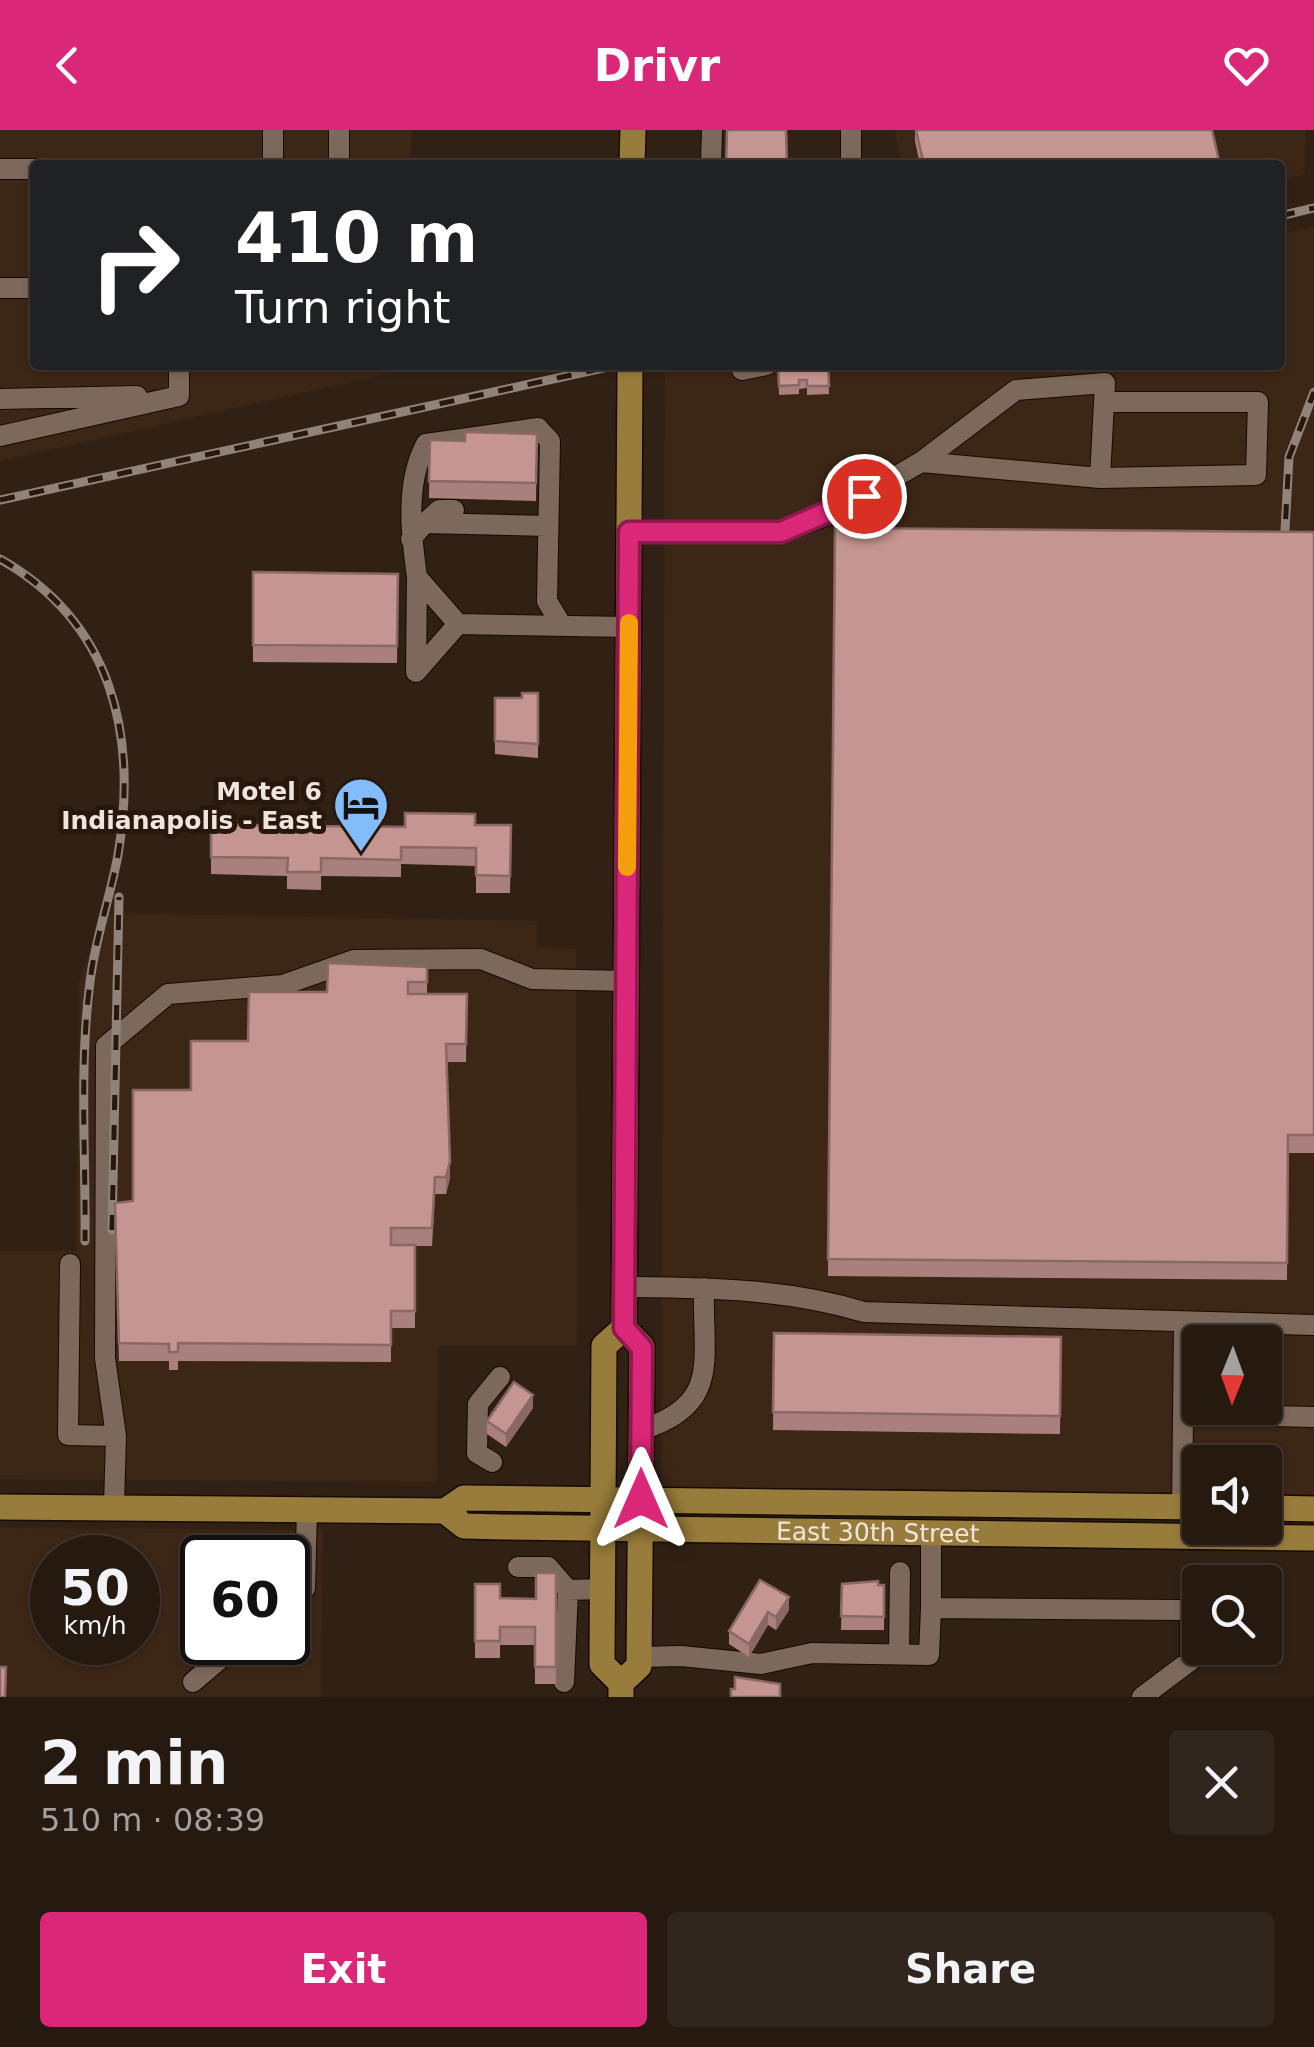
<!DOCTYPE html>
<html lang="en">
<head>
<meta charset="utf-8">
<style>
  body { margin:0; font-family:"DejaVu Sans",sans-serif; background:#31261e; color:#f1f3f6; height:100vh; display:flex; flex-direction:column; font-size:38px; white-space:nowrap }
  * { box-sizing:border-box; margin:0 }
  p { font-size:32px; color:#a3a09f }
  .icon { flex:none; width:55px; height:55px; fill:none; stroke:currentColor; stroke-width:2; stroke-linecap:round; stroke-linejoin:round }
  .map { position:relative; height:1567px; overflow:hidden }
  .sheet { display:flex; flex-direction:column; background:#251910; flex:1 }
  .sheet>* { flex:none }
  .hud { position:absolute; left:30px; top:30px; width:1255px; height:210px; border-radius:10px; box-shadow:0 2px 8px #0004,0 0 0 2px #423830; background:#202124; color:#fff; overflow:hidden }
  .needle { width:65px; rotate:181deg }
  .buttons { position:absolute; left:1182px; top:1195px; display:grid; gap:20px }
  .buttons a { display:grid; place-items:center; width:100px; height:100px; border-radius:10px; background:#251910; box-shadow:0 2px 8px #0004,0 0 0 2px #423830; font-size:50px }
  .speed { position:absolute; left:30px; top:1405px; display:flex; gap:20px; font-size:50px; font-weight:700; text-align:center }
  .speed>* { display:grid; place-content:center; width:130px; height:130px; border-radius:50%; background:#251910; box-shadow:0 2px 8px #0004,0 0 0 2px #423830; line-height:1 }
  .speed small { font-size:25px; font-weight:400 }
  .speed .limit { border:5px solid #111; border-radius:15px; background:#fff; color:#111 }
  .pin { position:absolute; display:grid; place-items:center; width:85px; height:85px; color:#fff; margin:-42px; border:5px solid #fff; border-radius:50%; box-shadow:0 2px 10px #0007 }
  .me { position:absolute; width:110px; margin:-55px; rotate:0deg; stroke-linejoin:round; filter:drop-shadow(0 0 8px #0008) }
  .turn { display:flex; align-items:center; gap:35px; height:210px; padding:0 40px; font-size:45px }
  .turn .icon { width:130px; height:130px; stroke-width:2.5 }
  .turn b { display:block; font-size:70px; line-height:85px }
  .round { display:grid; place-items:center; flex:none; width:105px; height:105px; border-radius:10px; background:#31261e }
  .overview { display:flex; align-items:center; justify-content:space-between; height:170px; padding:0 40px }
  h1 { font-size:60px; font-weight:800; line-height:75px }
  .button { display:flex; gap:20px; margin-top:auto; padding:20px 40px }
  .button a { flex:1; height:115px; border-radius:10px; background:#db2777; color:#fff; font-size:40px; font-weight:800; line-height:115px; text-align:center }
  .button a+a { background:#31261e; color:#f1f3f6 }
  header { display:flex; justify-content:space-between; align-items:center; height:130px; padding:0 40px; background:#db2777; color:#fff; font-size:45px; font-weight:800 }
  .map>svg:first-child { display:block }
  .built { fill:#3c2616; fill-rule:evenodd }
  .lines { fill:none; stroke-linecap:round; stroke-linejoin:round }
  .minor-casing { stroke:#180a02; stroke-width:22 }
  .major-casing { stroke:#180a02; stroke-width:28 }
  .minor { stroke:#7c695b; stroke-width:20 }
  .major { stroke:#987c3b; stroke-width:25 }
  .rail-casing { stroke:#918379; stroke-width:9 }
  .rail { stroke:#27170c; stroke-width:5; stroke-dasharray:15; stroke-linecap:butt }
  .wall { fill:#a9807d }
  .shaded-wall { fill:#8a6866 }
  .building { fill:#c59591; stroke:#8a6866; stroke-width:2.5 }
  .route-casing { stroke:#8e194d; stroke-width:25 }
  .route { stroke:#db2777; stroke-width:18 }
  .slow { stroke:#f59e0b; stroke-width:18 }
  .labels { text-anchor:middle; dominant-baseline:central; stroke-width:10; stroke-linejoin:round; paint-order:stroke }
  .poi-label { font-size:25px; font-weight:bold; fill:#f0e5dd; stroke:#27170c; text-anchor:end }
  .street-label { font-size:25px; fill:#f0e5dd; stroke:#27170c }
</style>
</head>
<body>
<header><svg class="icon" aria-label="back" viewBox="0 0 24 24"><path d="M15 5l-7 7 7 7"/></svg>Drivr<svg class="icon" aria-label="heart" viewBox="0 0 24 24"><path d="M12 20l-8-8c-3-5 5-10 8-4 3-6 11-1 8 4z"/></svg></header>
<div class="map">
<svg width="1314" height="1567" viewBox="0 0 1314 1567">
  <rect width="100%" height="100%" fill="#312115"/>
  <path class="built" d="M0 0H412L410 35H35V235H402L403 240 0 331Z
    M895 0H1306L1305 44 1280 50V35H901Z
    M1314 97V1366H1265V1332H1200V1365L661 1360 665 236 1280 235V104ZM1200 1212H1265V1278H1200Z
    M103 783 537 791 538 817 576 819 577 1216H438L437 1352 0 1349V1121H76L79 851Z
    M0 1398 323 1400 321 1567H0ZM52 1428H138V1512H52ZM202 1428H288V1512H202Z"/>
  <g class="lines">
    <g class="minor-casing">
      <path id="minor" d="M851 0V35
        M273 35V0
        M339 35V0
        M711 35 712 0
        M0 39H35
        M0 158H35
        M742 240 767 235
        M0 269 137 266
        M0 306 179 266V235
        M1100 348 1256 345 1258 272H1104
        M425 393 439 380H454
        M629 401 781 403 835 382 921 332 1016 260 1105 253 1100 348 921 332
        M411 409 425 393 548 396
        M417 447C411 404 405 353 426 314L538 298 550 311 547 471 562 496
        M458 494 417 447 416 542 458 494 629 497
        M70 1134 68 1305 116 1306
        M624 1157C706 1158 785 1158 864 1182L1314 1195
        M1183 1284 1314 1287
        M641 1300C722 1274 702 1231 704 1158
        M492 1332 477 1323 478 1274 500 1247
        M114 1376 116 1306 105 1228 106 916 168 864 283 855 354 830 481 829 532 849 626 851
        M1182 1377 1184 1195
        M931 1402V1478L1181 1480
        M518 1437H548L568 1460
        M288 1473 305 1458 307 1379
        M899 1524 900 1442
        M639 1527 681 1526 761 1534 812 1523 929 1525 931 1478
        M193 1552 240 1512
        M564 1552 568 1460 602 1459
        M1142 1567 1190 1531V1480"/>
    </g>
    <g class="major-casing">
      <g id="major">
        <path d="M632 35 633 0"/>
        <path d="M0 1377 445 1381 464 1368 1200 1377"/>
        <path d="M1265 1378 1314 1379"/>
        <path id="s1" d="M445 1381 464 1396 502 1397 1314 1408"/>
        <path d="M621 1553 602 1534 604 1216 624 1198"/>
        <path d="M621 1567V1553L639 1536 642 1217 624 1198 630 235"/>
      </g>
    </g>
    <use href="#minor" class="minor"/>
    <use href="#major" class="major"/>
    <g class="rail-casing">
      <path id="rail" d="M1280 86 1314 78
        M0 370 617 235
        M1284 419 1289 327 1314 262
        M0 429C112 492 138 604 118 725 110 768 95 809 90 852 79 937 86 1026 85 1111
        M112 1100 119 767"/>
    </g>
    <use href="#rail" class="rail"/>
  </g>
  <path class="wall" d="M915 0H1212L1220 35H920L915 11Z
    M828 235 829 264 807 265V258L799 259V264L779 265 778 236Z
    M537 304 536 371 429 368 430 310 465 311Z
    M835 398 1314 402V1023H1288L1287 1150 828 1146Z
    M253 442 398 444 397 533 253 532Z
    M538 563V628L495 624V568H522Z
    M211 694 405 697 511 695 510 763H476V736L401 734V747L321 746V760L287 759V746L211 744Z
    M427 837V864H467L466 932H446L450 1048 446 1064H435L432 1116H415V1198H391V1232L178 1231V1240H169V1231H119L115 1073 133 1071 191 960 248 911 327 862Z
    M774 1203 1061 1207 1060 1304 773 1300Z
    M533 1278 506 1317 487 1304V1291Z
    M556 1443V1554H535V1515H500V1528H475V1454L500 1468 536 1469Z
    M760 1450 789 1480 776 1500 768 1495 749 1527 729 1514V1501Z
    M842 1454 884 1455V1500H841Z"/>
  <path class="shaded-wall" d="M450 1031V1048L446 1064V1047Z
    M533 1265V1278L506 1317V1304Z
    M789 1467V1480L776 1500V1487Z
    M768 1482V1495L749 1527V1514Z"/>
  <path class="building" d="M727 0H786L787 35H726Z
    M916 0H1212L1220 35H924Z
    M828 235 829 256H807V250H799V255L779 256 778 236Z
    M465 302 537 304 536 353 429 351 430 310 465 311Z
    M835 398 1314 402V1005H1288L1287 1133 828 1129Z
    M253 442 398 444 397 516 253 515Z
    M522 563H538V614L495 611V568H522Z
    M405 683 475 684V695H511L510 746 476 745V718L401 717V730L321 728V742H287L288 728 211 727V694L289 696 290 684 324 685V696L405 697Z
    M328 833 427 837V852H408V864H467L466 914H446L450 1031 446 1047H435L432 1098H391V1115H415V1181H391V1215L178 1213V1222H169V1214L119 1213 115 1073 133 1071V960H191V911H248L249 862H327Z
    M774 1203 1061 1207 1060 1286 773 1282Z
    M514 1252 533 1265 506 1304 487 1291Z
    M536 1443H556V1537H535V1497H500V1511H475V1454H500V1468L536 1469Z
    M760 1450 789 1467 776 1487 768 1482 749 1514 729 1501Z
    M878 1451V1455H884V1487L841 1486 842 1454Z
    M0 1537H6L5 1567H0Z
    M735 1547 780 1554V1567H731V1559H735Z"/>
  <g class="lines">
    <g class="route-casing">
      <path id="route" d="M641 1369 642 1218 624 1198 629 402H781L864 366"/>
    </g>
    <use href="#route" class="route"/>
    <path class="slow" d="M627 737 629 493"/>
  </g>
  <defs>
    <g id="hotel-pin" transform="scale(2.875)"><path d="M0 17L-7.5 6A9.5 9.5 0 1 1 7.5 6Z" fill="#83bcfb" stroke="#27170c"/><path d="M-6-4.5h1.5V1H6V5H4.5V3h-9V5H-6ZM-4 0a1.8 1.8 0 1 1 3.6 0ZM.5 0V-2.5h3Q6-2.5 6 0Z" fill="#111"/></g>
  </defs>
  <g fill-rule="evenodd">
    <use href="#hotel-pin" x="361" y="675"/>
  </g>
  <g class="labels">
    <g class="poi-label">
      <text x="322" y="661">Motel 6<tspan x="322" dy="29">Indianapolis - East</tspan></text>
    </g>
    <g class="street-label">
      <text stroke="none"><textPath href="#s1" startOffset="438">East 30th Street</textPath></text>
    </g>
  </g>
</svg>
<div class="buttons">
<a><svg class="needle" viewBox="-14 -14 28 28"><path d="M0-13l5 13h-10z" fill="#e53935"/><path d="M0 13l5-13h-10z" fill="#a3a09f"/></svg></a>
<a><svg class="icon" aria-label="sound" viewBox="0 0 24 24"><path d="M4 9h4l5-4v14l-5-4H4zM17 9q2 3 0 6"/></svg></a>
<a><svg class="icon" aria-label="search" viewBox="0 0 24 24"><circle cx="10" cy="10" r="6"/><path d="M15 15l6 6"/></svg></a>
</div>
<div class="speed"><div>50<small>km/h</small></div><div class="limit">60</div></div>
<div class="pin" style="left:864px;top:366px;background:#d93025"><svg class="icon" aria-label="arrive" viewBox="0 0 24 24"><path d="M6 21V4h12l-3 4 3 4H6"/></svg></div>
<svg class="me" style="left:641px;top:1369px" viewBox="-20 -20 40 40"><path d="M0-17L14 15 0 8-14 15z" fill="#db2777" stroke="#fff" stroke-width="4"/></svg>
<div class="hud">
<div class="turn"><svg class="icon" aria-label="right" viewBox="0 0 24 24"><path d="M7 20v-9h11M14 6l5 5-5 5"/></svg><div><b>410 m</b>Turn right</div></div>
</div>
</div>
<section class="sheet">
<div class="overview"><div><h1>2 min</h1><p>510 m · 08:39</p></div><a class="round"><svg class="icon" aria-label="close" viewBox="0 0 24 24"><path d="M6 6l12 12M18 6L6 18"/></svg></a></div>
<div class="button"><a>Exit</a><a>Share</a></div>
</section>
</body>
</html>
